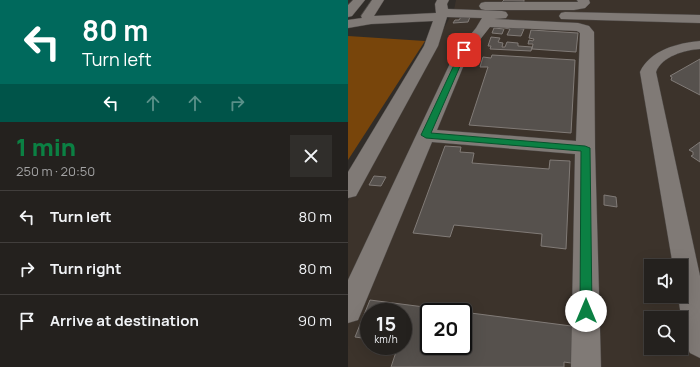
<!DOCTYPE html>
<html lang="en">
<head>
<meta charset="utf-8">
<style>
  body { margin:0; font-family:Manrope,sans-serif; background:#302e2b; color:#f1f3f6; height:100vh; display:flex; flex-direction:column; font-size:15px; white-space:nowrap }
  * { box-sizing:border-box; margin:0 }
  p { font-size:13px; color:#a3a3a4 }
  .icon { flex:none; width:22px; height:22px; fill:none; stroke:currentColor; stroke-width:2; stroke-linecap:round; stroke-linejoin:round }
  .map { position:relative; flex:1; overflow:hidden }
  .details { display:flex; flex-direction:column; background:#24211e; width:348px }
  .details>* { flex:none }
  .banner { background:#00695c; color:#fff; overflow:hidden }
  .tools { position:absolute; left:296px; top:259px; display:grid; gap:8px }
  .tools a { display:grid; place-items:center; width:44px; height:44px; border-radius:0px; background:#24211e; box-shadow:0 4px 16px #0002,0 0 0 1px #413e3c; font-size:20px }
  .speed { position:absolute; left:12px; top:303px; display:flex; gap:8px; font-size:20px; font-weight:700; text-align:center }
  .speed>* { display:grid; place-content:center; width:52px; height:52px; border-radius:50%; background:#24211e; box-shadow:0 4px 16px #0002,0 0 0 1px #413e3c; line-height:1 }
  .speed small { font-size:10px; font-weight:400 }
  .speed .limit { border:2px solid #111; border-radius:6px; background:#fff; color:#111 }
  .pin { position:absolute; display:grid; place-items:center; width:34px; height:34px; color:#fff; margin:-17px; border-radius:8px; box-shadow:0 2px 6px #0006 }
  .me { position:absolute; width:44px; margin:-22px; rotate:0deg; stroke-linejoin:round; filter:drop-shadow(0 0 3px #0008) }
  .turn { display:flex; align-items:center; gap:14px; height:84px; padding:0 16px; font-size:18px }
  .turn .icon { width:52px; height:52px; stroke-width:2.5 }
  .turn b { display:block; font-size:28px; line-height:34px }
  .lanes { display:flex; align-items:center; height:38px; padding:0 16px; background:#0003; justify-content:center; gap:20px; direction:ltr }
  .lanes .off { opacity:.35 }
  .round { display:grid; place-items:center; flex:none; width:42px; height:42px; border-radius:0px; background:#302e2b }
  .head { display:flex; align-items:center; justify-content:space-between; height:68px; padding:0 16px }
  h1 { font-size:24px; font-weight:800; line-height:30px; color:#0b8043 }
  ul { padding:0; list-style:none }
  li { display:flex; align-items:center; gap:12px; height:52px; padding:0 16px; border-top:1px solid #413e3c }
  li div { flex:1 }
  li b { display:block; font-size:15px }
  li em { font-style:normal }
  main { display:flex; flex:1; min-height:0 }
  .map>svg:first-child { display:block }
  .built { fill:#3c332b; fill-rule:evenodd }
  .green { fill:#78450b }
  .building { fill:#56514d; stroke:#817b77; fill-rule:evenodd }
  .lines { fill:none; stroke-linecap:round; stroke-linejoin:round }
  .minor-casing { stroke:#4d4946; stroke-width:1 }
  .minor { fill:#807a76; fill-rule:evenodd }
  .route { fill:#0b8043; stroke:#07532c }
</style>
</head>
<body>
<main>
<section class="details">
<div class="banner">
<div class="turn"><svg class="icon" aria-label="left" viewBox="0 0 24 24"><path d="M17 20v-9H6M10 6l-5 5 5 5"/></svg><div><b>80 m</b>Turn left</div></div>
<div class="lanes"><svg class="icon" aria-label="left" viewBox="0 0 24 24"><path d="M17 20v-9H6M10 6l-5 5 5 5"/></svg><svg class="icon off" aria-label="ahead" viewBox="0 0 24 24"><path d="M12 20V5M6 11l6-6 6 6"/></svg><svg class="icon off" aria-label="ahead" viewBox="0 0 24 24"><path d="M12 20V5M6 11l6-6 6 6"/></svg><svg class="icon off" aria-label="right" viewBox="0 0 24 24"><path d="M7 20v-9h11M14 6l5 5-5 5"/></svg></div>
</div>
<div class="head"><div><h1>1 min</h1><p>250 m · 20:50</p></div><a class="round"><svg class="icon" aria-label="close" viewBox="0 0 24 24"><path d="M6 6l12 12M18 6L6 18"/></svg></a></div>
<ul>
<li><svg class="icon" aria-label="left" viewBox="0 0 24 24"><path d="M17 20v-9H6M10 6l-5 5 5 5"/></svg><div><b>Turn left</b></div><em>80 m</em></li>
<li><svg class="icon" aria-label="right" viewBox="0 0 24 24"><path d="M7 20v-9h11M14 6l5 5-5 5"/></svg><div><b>Turn right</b></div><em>80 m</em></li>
<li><svg class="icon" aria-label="arrive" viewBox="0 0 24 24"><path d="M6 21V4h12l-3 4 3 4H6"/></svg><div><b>Arrive at destination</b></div><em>90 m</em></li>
</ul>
</section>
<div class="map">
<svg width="352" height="367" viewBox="0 0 352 367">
  <rect width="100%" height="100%" fill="#302c28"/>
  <path class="built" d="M108 0H352V367H0V201L106 10ZM303 266H333V296H303ZM21 312H55V346H21ZM81 312H115V346H81ZM303 318H333V348H303Z"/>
  <path class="green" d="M0 36 77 41 0 160Z"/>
  <path class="building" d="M156 0H176V2L153 3Z
    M113 17H122L120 22 105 23 107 20H111Z
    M156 27 176 29 173 36 159 35 162 29 156 28Z
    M146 28 156 29 154 34 144 33Z
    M183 30 230 33 228 52 184 49 185 44H180L181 40 185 41 186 39 181 38Z
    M143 37 152 38 150 42 155 43 154 47H157L159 42 170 43V46L184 47 183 51 142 49 143 46H140Z
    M144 55 227 60 223 133 121 125 140 67H132L135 57 143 58Z
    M352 59V95L323 80 324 77 322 76Z
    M352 142V162L343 156 345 155V152L341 150Z
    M97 146 113 147 112 152 126 153 124 163 201 169 202 160 222 161 218 249 193 246 194 234 106 225 102 237 65 233Z
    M26 176 38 177 33 186 21 185Z
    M256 195 268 197 269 207 256 205Z
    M22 300 231 327 230 364 216 362V367H43L50 346H55V312H21V339L7 337ZM81 312H115V346H81Z"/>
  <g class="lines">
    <g class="minor-casing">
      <path id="minor" d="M5 0H17L4 16 0 17V5Z
        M24 0H36L26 16 88 13 87 4 89 0H101L99 4 100 9 154 11 158 12 160 15 158 18 146 19 230 23 241 26 246 32 247 148 253 367H223L227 154 84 142 10 320 0 323V280L106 55 128 28 134 18 99 17 90 46 8 196 0 198V172L76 46 85 21 23 24 0 28V20L14 18 13 16ZM142 27 229 31 232 33 228 141 89 130 120 55Z
        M229 0H241L242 3 237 8 226 10H137L133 9 131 6 133 3 137 2H230Z
        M217 12 352 15V23L213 19 211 16 213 13Z
        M352 41V49C337 50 314 56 308 72L352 276V358L342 353 337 343 330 296H333V266H325L292 72C302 50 330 43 352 41Z"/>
    </g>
    <use href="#minor" class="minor"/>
  </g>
  <path class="route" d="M114 48 119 50 83 133 237 146 242 148 244 311 243 315 238 317 234 315 232 311 233 151 78 138 73 135Z"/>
</svg>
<div class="tools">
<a><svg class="icon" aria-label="sound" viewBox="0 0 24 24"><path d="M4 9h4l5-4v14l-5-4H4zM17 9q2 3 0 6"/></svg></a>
<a><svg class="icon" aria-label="search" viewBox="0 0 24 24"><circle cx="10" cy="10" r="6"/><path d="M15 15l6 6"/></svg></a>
</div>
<div class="speed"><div>15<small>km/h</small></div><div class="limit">20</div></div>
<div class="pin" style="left:116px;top:50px;background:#d93025"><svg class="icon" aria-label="arrive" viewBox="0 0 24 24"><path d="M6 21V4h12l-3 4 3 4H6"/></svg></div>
<svg class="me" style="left:238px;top:311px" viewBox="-20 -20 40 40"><circle r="19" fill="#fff"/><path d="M0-13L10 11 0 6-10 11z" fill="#0b8043"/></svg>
</div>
</main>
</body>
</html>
